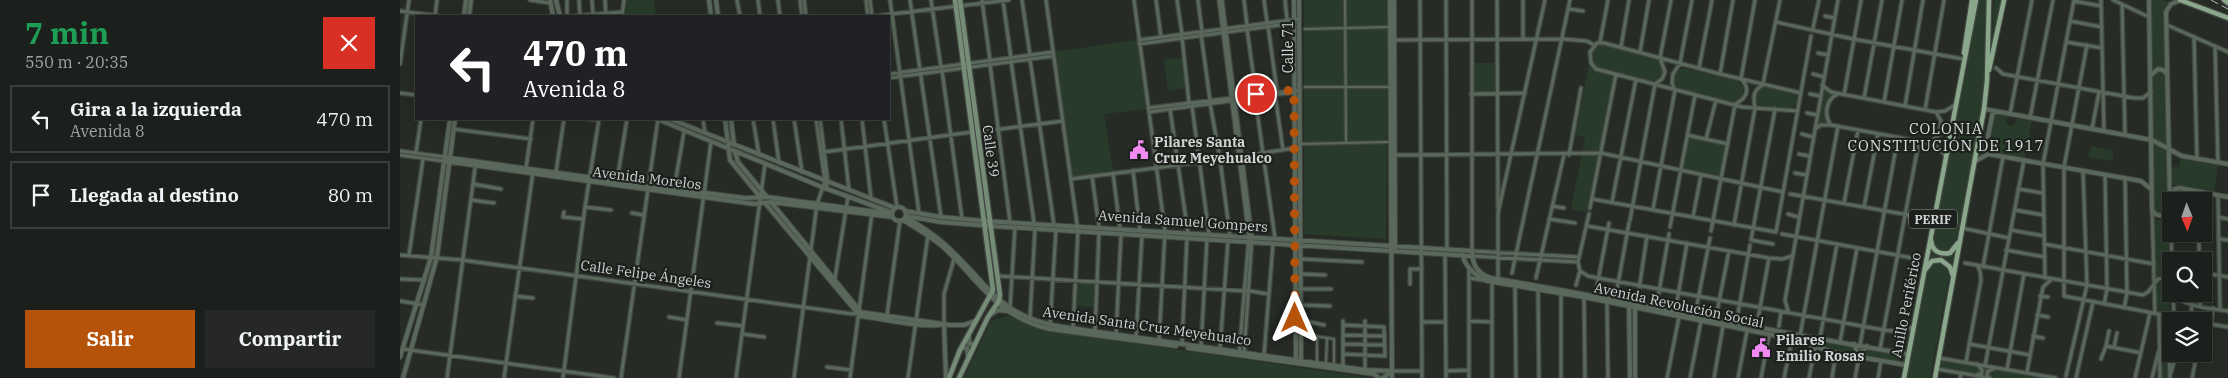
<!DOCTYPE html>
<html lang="es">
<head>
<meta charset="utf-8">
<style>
  body { margin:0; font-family:"IBM Plex Serif",serif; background:#252825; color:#f1f3f6; height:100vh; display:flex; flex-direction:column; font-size:19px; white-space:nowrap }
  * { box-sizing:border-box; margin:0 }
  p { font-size:16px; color:#a0a3a3 }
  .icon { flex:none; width:28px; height:28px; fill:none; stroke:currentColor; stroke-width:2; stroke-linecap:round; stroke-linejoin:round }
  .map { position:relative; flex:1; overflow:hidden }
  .drawer { display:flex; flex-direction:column; background:#1c201c; width:400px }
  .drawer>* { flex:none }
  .top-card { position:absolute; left:15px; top:15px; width:475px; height:105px; border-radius:0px; box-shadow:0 5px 20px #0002,0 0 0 1px #3a3e3b; background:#202124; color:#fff; overflow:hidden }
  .needle { width:32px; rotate:178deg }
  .buttons { position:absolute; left:1762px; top:192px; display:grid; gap:10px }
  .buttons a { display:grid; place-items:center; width:50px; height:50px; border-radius:0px; background:#1c201c; box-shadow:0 5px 20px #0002,0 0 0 1px #3a3e3b; font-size:25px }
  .pin { position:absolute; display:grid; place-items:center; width:42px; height:42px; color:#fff; margin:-21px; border:2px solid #fff; border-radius:50%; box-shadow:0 1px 5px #0007 }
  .me { position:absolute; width:55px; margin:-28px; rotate:0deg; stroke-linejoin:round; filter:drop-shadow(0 0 4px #0008) }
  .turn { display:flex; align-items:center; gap:18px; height:105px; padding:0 25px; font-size:22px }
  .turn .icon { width:65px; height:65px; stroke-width:2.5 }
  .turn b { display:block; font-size:35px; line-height:42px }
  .round { display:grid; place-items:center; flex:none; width:52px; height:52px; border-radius:0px; background:#252825 }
  .headline { display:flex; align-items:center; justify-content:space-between; height:85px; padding:0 25px }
  h1 { font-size:30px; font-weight:700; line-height:38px; color:#1e9e55 }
  .primary-button { display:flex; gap:10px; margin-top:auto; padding:10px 25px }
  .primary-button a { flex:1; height:58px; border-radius:0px; background:#b45309; color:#fff; font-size:20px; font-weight:700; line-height:58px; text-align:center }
  .primary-button a+a { background:#252825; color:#f1f3f6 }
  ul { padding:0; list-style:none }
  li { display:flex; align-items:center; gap:15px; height:68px; margin:0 10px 8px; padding:0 15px; border:2px solid #3a3e3b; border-radius:0px }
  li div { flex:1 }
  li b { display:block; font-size:19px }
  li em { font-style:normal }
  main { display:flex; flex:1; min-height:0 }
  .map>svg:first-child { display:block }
  .green { fill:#283b2a }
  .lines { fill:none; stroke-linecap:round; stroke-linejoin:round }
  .pedestrian-casing { stroke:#414641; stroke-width:4.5 }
  .minor-casing { stroke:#414641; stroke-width:5.5 }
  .tertiary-casing { stroke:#414641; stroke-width:6 }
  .secondary-casing { stroke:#414641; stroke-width:7 }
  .primary-casing { stroke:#414641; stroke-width:7 }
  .pedestrian { stroke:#5a685b; stroke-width:2 }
  .minor { stroke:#5a685b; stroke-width:3 }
  .tertiary { stroke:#5a685b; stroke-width:4 }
  .secondary { stroke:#758c76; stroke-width:4.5 }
  .primary { stroke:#8aa78b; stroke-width:4.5 }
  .rail { stroke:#b8bcb8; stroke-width:1; stroke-dasharray:8 4; stroke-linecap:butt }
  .route { stroke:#b45309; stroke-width:9; stroke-dasharray:0 16.2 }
  .labels { text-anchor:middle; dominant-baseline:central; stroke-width:4.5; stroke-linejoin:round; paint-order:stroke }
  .shield { fill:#1c211d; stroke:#9a9e9a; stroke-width:1 }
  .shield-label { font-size:12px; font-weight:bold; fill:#d0d3d0 }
  .street-label { font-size:14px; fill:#d0d3d0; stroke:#1c211d }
  .poi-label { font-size:14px; font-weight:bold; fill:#d0d3d0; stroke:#1c211d; text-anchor:start }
  .neighbourhood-label { font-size:15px; letter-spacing:1px; fill:#d8ded8; stroke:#1c211d }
</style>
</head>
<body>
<main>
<section class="drawer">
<div class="headline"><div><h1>7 min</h1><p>550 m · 20:35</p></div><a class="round" style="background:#d93025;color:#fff"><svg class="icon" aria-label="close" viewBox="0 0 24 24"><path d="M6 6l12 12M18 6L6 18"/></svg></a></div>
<ul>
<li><svg class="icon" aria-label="left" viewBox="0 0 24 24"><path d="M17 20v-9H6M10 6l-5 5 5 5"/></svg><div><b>Gira a la izquierda</b><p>Avenida 8</p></div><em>470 m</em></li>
<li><svg class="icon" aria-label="arrive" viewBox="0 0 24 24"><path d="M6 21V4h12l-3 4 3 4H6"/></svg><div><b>Llegada al destino</b></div><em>80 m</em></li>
</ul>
<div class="primary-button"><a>Salir</a><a>Compartir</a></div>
</section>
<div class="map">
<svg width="1828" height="378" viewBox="0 0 1828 378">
  <rect width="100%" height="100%" fill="#262b26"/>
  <path class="green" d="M226 0H254L256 16H224V9L227 8Z
    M904 0H988L986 239 904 234Z
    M1579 0H1587L1583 97 1559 231 1554 246 1549 252C1535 253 1533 245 1534 233L1556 107Z
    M1594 0H1603L1591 55Z
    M1750 0H1763L1770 3 1765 7V71L1758 66 1752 71Z
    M737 40 746 109 704 114 713 172 672 178 653 52Z
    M1204 44 1258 60C1267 68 1264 80 1251 81L1197 67C1188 58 1192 47 1204 44Z
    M782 58 786 88 768 91 764 60Z
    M1072 63H1097L1098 93 1072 94Z
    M1189 64 1194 70 1215 75 1189 213 1171 209 1185 137 1175 135Z
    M1282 68 1337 81 1343 86V96L1335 103H1331L1280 89 1275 84 1274 76Z
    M1758 71 1765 75 1767 147 1752 140V75Z
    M1364 87 1396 95 1397 102 1392 108C1382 108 1354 112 1356 96 1356 91 1360 89 1364 87Z
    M1423 88 1430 95H1434L1427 100 1424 116 1428 125 1424 123 1416 127Z
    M1595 114 1608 116 1606 123 1610 126 1615 124 1617 118 1632 121 1624 160 1590 153 1588 147Z
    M1290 137 1327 144 1320 177 1283 170Z
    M1753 144 1766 151 1768 210 1765 213 1758 214 1754 209Z
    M1691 146 1714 151 1712 161 1688 157Z
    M1780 159 1818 165 1814 192 1773 185 1772 167H1780Z
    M1753 217 1757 220H1764L1768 217 1770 278 1765 275H1758L1755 278Z
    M1530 245C1536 257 1546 259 1556 249L1552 270 1540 259 1526 266Z
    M1540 263 1547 268 1549 276 1530 378H1507L1527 271 1533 264Z
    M1762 281 1769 286 1770 312 1757 310 1755 287Z
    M678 282 695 283 694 307 677 305Z
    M608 316 632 327 655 332 971 378H564L591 321Z
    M1760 317H1765L1768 378H1763Z
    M1385 336 1505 355 1503 364 1437 353Z
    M1541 360 1649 378H1583L1539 370Z"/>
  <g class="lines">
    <g class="pedestrian-casing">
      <path id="pedestrian" d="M945 0 946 143
        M905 29 990 27
        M905 87H988
        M900 144 988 142
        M901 334 934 339V364
        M917 336V363
        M926 364 927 338"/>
    </g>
    <g class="minor-casing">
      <path id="minor" d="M130 0 150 3
        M167 0V16
        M179 0 180 16
        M192 0 193 15
        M205 0 206 16
        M337 0 340 16
        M358 0 360 16
        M378 0 380 16
        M400 0 402 16
        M404 0 406 16
        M466 0 468 16
        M470 0 472 16
        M490 0 519 213
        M510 0 541 217
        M531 0 541 67
        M582 0 590 60
        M622 0 630 55
        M646 0 678 231 673 329
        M734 0 765 231 759 341
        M756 0 761 37
        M777 0 782 34
        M798 0 802 31
        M819 0 849 237 839 355
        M822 0 852 237 844 355
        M844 0 847 25
        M864 0 867 22
        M885 0 887 19
        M1020 0 1022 378
        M1046 0 1047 249
        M1072 0V251L1179 257
        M1097 0 1098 208
        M1123 0V39
        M1701 0 1704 131
        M1713 0 1749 17
        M603 1 611 58
        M1674 1 1701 6
        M1722 4 1725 135
        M1169 9 1183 11
        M0 11 39 16
        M35 16 37 0
        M174 16 222 12
        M222 16 224 0
        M475 16 609 0
        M1425 16 1434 18
        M1670 21 1702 27
        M1376 22 1453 39 1563 59
        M1767 25 1828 52
        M868 26 877 91
        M1413 28 1419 0
        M847 29 856 94
        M801 34 810 100
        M782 37 789 103
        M1794 37 1797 159
        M739 40 899 19
        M994 40 1162 39 1187 41 1194 45
        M1200 42 1208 0
        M1666 42 1702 48
        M739 44 895 23
        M1687 45 1664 167V296L1795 321
        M1815 46 1818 163
        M1221 47 1229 0
        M1240 52 1249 0
        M1418 53 1428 55
        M630 59 654 225
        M611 61 634 223
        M0 64 9 0
        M590 64 610 222
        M1299 68 1312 0
        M1596 68 1603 74 1734 98H1743L1751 92
        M542 70 562 219
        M489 74 653 52
        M1320 74 1333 0
        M1413 74 1424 77
        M489 78 653 56
        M1341 79 1355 0
        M1255 84 1262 79 1265 72 1260 58 1271 0
        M1363 84 1380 0
        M1422 85 1431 92 1536 112 1545 111 1555 105
        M0 93 16 95
        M875 94 883 150
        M1071 94 1125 93
        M1410 94 1420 96
        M1444 95 1461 0
        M855 97 875 238
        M1464 98 1482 0
        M1484 102 1502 0
        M810 103 820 159 830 236
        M1335 104C1346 99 1351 90 1342 80
        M792 106 809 234
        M1505 106 1523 0
        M748 108 900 90
        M770 109 788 233
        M1525 110 1544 0
        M1398 111 1342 107 1196 69 1191 63 1190 52 1197 43H1204L1320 74 1401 93
        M749 112 895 92
        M1407 113 1417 115
        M1610 114 1632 0
        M1630 118 1653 0
        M188 119 199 120
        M303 119 305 133
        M353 119 359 155
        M373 119 379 163
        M394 119 402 172
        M420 119 428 183 425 189
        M441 119 449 190
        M462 119 471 199
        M484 119 497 207
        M1430 124C1424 114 1426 99 1438 94
        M53 129 131 139
        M1415 129 1421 125H1431L1529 143 1540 148 1545 156
        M1692 129 1699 92
        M578 132 663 121
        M1402 134 1413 137
        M1287 135 1328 144
        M1306 139 1316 100
        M1531 142 1539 135 1541 121 1536 112
        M0 151 44 157
        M424 152 572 132
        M16 153 21 119
        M1399 154 1409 156
        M0 155 44 161
        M993 155 1201 153 1383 192
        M1169 155 1181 88
        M843 156 895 148
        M126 168 133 119
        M733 170 740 230
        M156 172 164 119
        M713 173 720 229
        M1395 173 1406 175
        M692 176 699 227
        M671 179 840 157
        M217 181 227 119
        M73 184 101 189
        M274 189 284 132
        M1618 189 1643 193
        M1798 191V201
        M1390 194 1520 217
        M1818 195 1820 310
        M1192 199 1376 232 1411 36
        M71 200 94 203
        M1212 202 1236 79
        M1444 203 1458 130
        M1152 206 1164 208
        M185 207 211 210
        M1464 207 1478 134
        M1190 208 1216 74
        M1253 209 1275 90 1272 83 1273 74 1280 63 1292 0
        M1770 209 1772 261
        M1615 210 1643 215
        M1752 210 1755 314
        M164 212 163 217 183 219
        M232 213 243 215
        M1388 214 1398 217
        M1293 217 1301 175
        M1818 217 1828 219
        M1149 219 1175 223
        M1230 220 1255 84
        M1334 225 1355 108C1353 97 1353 90 1363 85
        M1187 226 1369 258 1382 259 1392 256
        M1270 227 1295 95
        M1562 228 1609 238
        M1611 230 1644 236
        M1311 231 1335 105
        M1382 234 1518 259
        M1799 234V261
        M1819 239 1828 240
        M1373 244 1351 240 1375 109
        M1644 244 1754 264
        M1606 250 1645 257
        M0 255 62 260 453 314 457 313
        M9 255 23 159
        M1045 255 1046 378
        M1072 256 1178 262
        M901 259 962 262
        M1565 263 1743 295 1748 292 1758 279 1766 278 1771 284
        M1583 267 1603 157
        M1180 271 1188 276 1198 278 1484 330 1502 332 1514 326
        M1112 273 1170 0
        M1804 273 1828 277
        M901 274 925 275
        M598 276 846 291
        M435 278 448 197
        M1069 278 1083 280
        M1136 278 1164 155
        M1645 278 1643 164 1674 0
        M0 279 24 280
        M1098 279V213L1145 0
        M1010 284V269H1022
        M1176 285 1180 271 1178 262 1189 214
        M1115 286 1116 378
        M1197 286 1209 223
        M895 289H931
        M1138 289 1139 378
        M850 291 868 294
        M1161 293V378
        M1773 294C1786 308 1810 308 1828 311
        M1800 294V306
        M1216 295 1229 223
        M1773 295 1774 317
        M115 296 133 298
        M1238 296 1247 236
        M1640 296 1648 297
        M1184 297 1185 378
        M0 301 24 305
        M1207 302 1208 378
        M1277 302 1287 243
        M1257 303 1269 234
        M1704 304 1707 289 1705 175
        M901 305 930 306
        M610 308 615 227
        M1724 308 1727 293 1725 178
        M1296 310 1310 238
        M1388 311 1385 300 1438 0
        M1317 312 1329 251
        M1759 314 1760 378
        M487 315 500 221
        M1637 315 1648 317
        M1768 316 1770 378
        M269 317 287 320
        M630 318 635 229
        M1337 319 1350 245
        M1358 319 1369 258
        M901 320 924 325
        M1790 320 1792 305
        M943 321V367
        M965 321V370
        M1069 321 1092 322
        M1022 322H1045
        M317 323 343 326
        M1804 323 1828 327
        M544 324V294L554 259
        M1811 324 1813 308
        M650 325 656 230
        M1379 326 1381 311
        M695 332 699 233
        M343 334 364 337
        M716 335 721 234
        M943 335 985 336
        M1400 336 1438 126
        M1633 336 1643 338
        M736 337 742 236
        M1420 338 1437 244
        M1440 342 1457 248
        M782 344 787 238
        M943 344 985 345
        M1569 344 1630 355
        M1460 345 1498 137
        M1706 346 1709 331
        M801 347 807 239
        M1714 347 1717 333
        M820 348 828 241
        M3 349 214 378
        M1480 349 1519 141
        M943 354 985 356 984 327 943 325
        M864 355 873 244
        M1539 358 1656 378
        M1701 359 1706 346 1741 353
        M1566 362 1581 280 1580 271 1577 265
        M1577 364 1582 370V373L1577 375
        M1585 366 1624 160
        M427 367 451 370
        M1537 369 1590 378
        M1607 369 1624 274
        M993 371H1022
        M1046 371 1069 370
        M1627 372 1643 287 1652 279
        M1771 373 1776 354
        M1666 376 1687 285 1683 171
        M47 378 76 161
        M104 378 133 172
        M163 378 185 207 199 119
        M221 378 258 119
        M279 378 311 142
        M336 378 365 164
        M394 378 417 204 425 181 416 119
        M450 378 472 213
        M508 378 528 235
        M1069 378V269
        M1092 378V282
        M1267 378 1279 317
        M1290 378 1301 321
        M1314 378 1323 326
        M1338 378 1347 331
        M1361 378 1369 335
        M1384 378 1392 339
        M1409 378 1415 347
        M1432 378 1436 353
        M1455 378 1459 357
        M1478 378 1481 361
        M1560 378 1561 373
        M1589 378 1587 375 1588 371 1595 368
        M1676 378 1693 302
        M1735 378 1750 313
        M1752 378 1759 350
        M1792 378 1797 354"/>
    </g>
    <g class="tertiary-casing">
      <path id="tertiary" d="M150 0 153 16
        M156 0 160 16
        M309 0 311 16
        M316 0 318 16
        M894 0 896 360
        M899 0 901 361
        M990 0 992 378
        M994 0 995 248
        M1749 0 1752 210C1757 218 1765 217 1770 209L1766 12 1771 4 1781 0
        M64 16 66 0
        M69 16 71 0
        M1751 75 1758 69 1763 70 1767 74
        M1584 109 1752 140 1782 156 1828 164
        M257 119 422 187 490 212
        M270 119 495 208
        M325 119 330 160 361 198
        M331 119 334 145
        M335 152 338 162 367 197
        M1588 154 1586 147 1593 111
        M44 157 274 189 344 198 367 197 492 214
        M44 161 354 204 371 202 492 217
        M1574 162 1588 154 1741 181 1751 189
        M1771 195 1775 189 1780 188 1828 197
        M371 202 460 311
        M365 203 460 316C480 318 526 329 544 324
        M492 214a7 7 0 1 1 14 0a7 7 0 1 1-14 0Z
        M505 211 541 217 585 221 1072 251C1072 264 1078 274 1091 278 1231 301 1369 332 1508 354
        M506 216 541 222 590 226 1072 256
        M507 218C519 225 531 232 542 242 587 280 596 317 663 327L965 370 993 371
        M503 220C516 228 530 236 542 246 580 280 594 316 650 329L776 346
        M1063 255C1064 266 1077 277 1087 281L1184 297 1392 339 1436 353 1506 365
        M1229 304 1230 378
        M1235 305V378
        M459 312 550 325H564L575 321
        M590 315 598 310 606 311
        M544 324 546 378
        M569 335V344H575
        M561 348H567L568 356
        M788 348 974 374 979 378
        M1454 356 1457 352 1454 344
        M0 357 31 257 50 119
        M1464 358 1462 351 1467 346
        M3 378 37 257 55 119
        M983 378 991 372"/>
    </g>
    <g class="secondary-casing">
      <path id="secondary" d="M549 378 560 350 593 290 555 0
        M559 378 588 317 599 301 600 295 560 0"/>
    </g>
    <g class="primary-casing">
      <path id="primary" d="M1780 0 1828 18
        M1824 0 1828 3
        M1564 53 1572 0
        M1589 70 1604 0
        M1531 240C1532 251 1539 255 1550 253L1558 243
        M1525 270 1532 261 1541 260 1550 267 1553 276
        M1504 378 1576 0
        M1535 378 1584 109 1587 81 1589 0"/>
    </g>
    <use href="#pedestrian" class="pedestrian"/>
    <use href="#minor" class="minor"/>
    <use href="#tertiary" class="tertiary"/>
    <use href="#secondary" class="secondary"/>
    <use href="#primary" class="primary"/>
    <path class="rail" d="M1811 0 1828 9"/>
  </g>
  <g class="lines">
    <path class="route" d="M856 94 894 90 895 318"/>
  </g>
  <defs>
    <g id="civic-bare" transform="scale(1.5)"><path d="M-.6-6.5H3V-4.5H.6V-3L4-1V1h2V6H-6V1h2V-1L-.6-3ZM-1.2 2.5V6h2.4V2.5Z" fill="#f28af3" stroke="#1c211d" stroke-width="2.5" paint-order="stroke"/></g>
  </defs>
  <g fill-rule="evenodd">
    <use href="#civic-bare" x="739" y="150"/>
    <use href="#civic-bare" x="1361" y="348"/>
  </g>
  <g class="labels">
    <rect class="shield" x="1509" y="209.5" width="48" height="19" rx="4"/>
    <g class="shield-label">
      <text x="1533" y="219">PERIF</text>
    </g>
    <g class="street-label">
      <text transform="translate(888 47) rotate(-90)">Calle 71</text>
      <text transform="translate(591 151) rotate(82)">Calle 39</text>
      <text transform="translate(247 178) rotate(7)">Avenida Morelos</text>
      <text transform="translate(783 221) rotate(4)">Avenida Samuel Gompers</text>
      <text transform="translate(246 274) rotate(8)">Calle Felipe Ángeles</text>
      <text transform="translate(1279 305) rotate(12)">Avenida Revolución Social</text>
      <text transform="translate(1506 305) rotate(-79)">Anillo Periférico</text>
      <text transform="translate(747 326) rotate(8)">Avenida Santa Cruz Meyehualco</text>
    </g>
    <g class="poi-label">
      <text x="754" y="142">Pilares Santa<tspan x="754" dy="16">Cruz Meyehualco</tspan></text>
      <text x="1376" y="340">Pilares<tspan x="1376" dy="16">Emilio Rosas</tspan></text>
    </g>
    <g class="neighbourhood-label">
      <text x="1546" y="128">COLONIA<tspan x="1546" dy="17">CONSTITUCIÓN DE 1917</tspan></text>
    </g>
  </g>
</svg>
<div class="buttons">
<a><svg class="needle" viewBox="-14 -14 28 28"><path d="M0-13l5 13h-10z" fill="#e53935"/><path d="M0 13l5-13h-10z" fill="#a0a3a3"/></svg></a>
<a><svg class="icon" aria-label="search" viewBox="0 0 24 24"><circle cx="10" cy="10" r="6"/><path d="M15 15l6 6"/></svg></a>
<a><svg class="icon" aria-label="layers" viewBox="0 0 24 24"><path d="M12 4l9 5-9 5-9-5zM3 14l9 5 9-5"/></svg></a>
</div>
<div class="pin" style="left:856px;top:94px;background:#d93025"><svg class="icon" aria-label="arrive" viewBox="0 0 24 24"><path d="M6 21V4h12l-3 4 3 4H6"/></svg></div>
<svg class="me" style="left:895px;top:318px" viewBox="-20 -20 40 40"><path d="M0-17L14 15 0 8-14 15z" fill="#b45309" stroke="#fff" stroke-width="4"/></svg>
<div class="top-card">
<div class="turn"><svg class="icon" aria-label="left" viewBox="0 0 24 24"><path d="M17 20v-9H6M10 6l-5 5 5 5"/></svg><div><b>470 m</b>Avenida 8</div></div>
</div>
</div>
</main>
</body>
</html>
